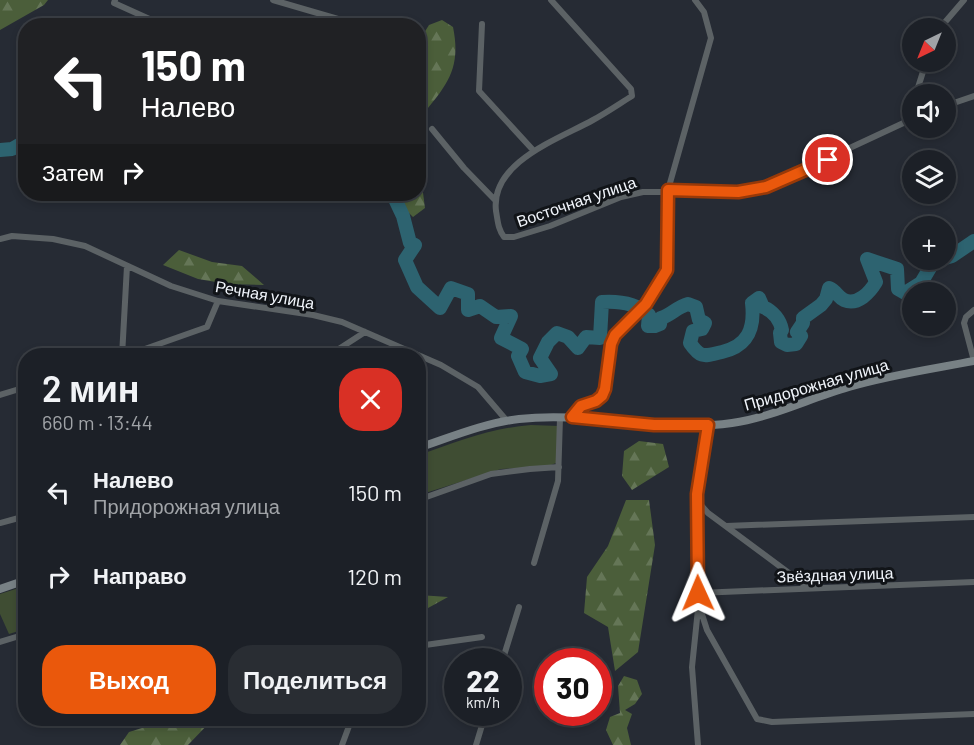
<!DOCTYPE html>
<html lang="ru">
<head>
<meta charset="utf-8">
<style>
  body { margin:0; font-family:Barlow,sans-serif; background:#292d33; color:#f1f3f6; height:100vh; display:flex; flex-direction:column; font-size:22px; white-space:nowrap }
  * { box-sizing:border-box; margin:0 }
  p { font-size:20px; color:#a0a3a7 }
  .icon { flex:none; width:33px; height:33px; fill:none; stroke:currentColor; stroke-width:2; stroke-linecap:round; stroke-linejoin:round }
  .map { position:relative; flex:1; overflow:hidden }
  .panel { position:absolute; left:18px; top:348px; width:408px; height:378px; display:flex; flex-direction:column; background:#1c2027; border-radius:24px; box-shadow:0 3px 9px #0003,0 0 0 2px #3a3e44 }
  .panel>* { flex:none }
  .banner { position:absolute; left:18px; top:18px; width:408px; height:183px; border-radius:24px; box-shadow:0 3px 9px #0003,0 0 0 2px #3a3e44; background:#202124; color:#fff; overflow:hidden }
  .needle { width:39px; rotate:223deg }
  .fabs { position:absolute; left:902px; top:18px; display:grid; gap:12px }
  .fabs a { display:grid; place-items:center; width:54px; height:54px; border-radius:50%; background:#1c2027; box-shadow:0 3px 9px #0003,0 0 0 2px #3a3e44; font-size:30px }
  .speed { position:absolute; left:444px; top:648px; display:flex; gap:12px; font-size:30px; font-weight:700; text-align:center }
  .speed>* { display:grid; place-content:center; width:78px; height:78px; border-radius:50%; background:#1c2027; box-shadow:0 3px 9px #0003,0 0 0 2px #3a3e44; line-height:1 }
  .speed small { font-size:15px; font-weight:400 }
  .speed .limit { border:9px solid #d22; background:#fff; color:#111 }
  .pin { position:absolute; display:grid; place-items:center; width:51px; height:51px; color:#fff; margin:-26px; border:3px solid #fff; border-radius:50%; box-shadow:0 2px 6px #0007 }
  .me { position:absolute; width:66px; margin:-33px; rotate:359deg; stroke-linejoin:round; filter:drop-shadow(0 0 4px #0008) }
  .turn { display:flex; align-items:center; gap:21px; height:126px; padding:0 24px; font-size:27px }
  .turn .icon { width:78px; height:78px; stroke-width:2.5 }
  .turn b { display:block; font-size:42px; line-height:51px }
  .then { display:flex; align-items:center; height:57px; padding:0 24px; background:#0003; gap:12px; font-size:22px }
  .round { display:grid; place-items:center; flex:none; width:63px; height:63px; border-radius:24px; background:#292d33 }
  .headline { display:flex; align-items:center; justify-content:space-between; height:102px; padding:0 24px }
  h1 { font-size:36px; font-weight:600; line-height:45px }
  .cta { display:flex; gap:12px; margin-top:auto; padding:12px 24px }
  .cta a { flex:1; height:69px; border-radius:24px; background:#ea580c; color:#fff; font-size:24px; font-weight:600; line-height:69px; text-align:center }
  .cta a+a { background:#292d33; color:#f1f3f6 }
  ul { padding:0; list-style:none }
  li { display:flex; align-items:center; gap:18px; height:84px; padding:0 24px }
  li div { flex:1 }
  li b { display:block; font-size:22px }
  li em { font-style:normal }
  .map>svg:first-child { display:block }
  .green { fill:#3f4d33 }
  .forest { fill:url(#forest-firs) }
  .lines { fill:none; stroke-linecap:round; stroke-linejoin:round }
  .river { stroke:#2d6370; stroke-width:14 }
  .street { stroke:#5c6265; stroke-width:6 }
  .secondary { stroke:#788185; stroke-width:8 }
  .route-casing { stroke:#983908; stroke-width:15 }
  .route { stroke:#ea580c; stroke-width:10 }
  .labels { text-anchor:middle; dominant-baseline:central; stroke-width:6; stroke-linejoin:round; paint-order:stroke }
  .street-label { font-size:16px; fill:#f1f5fb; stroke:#111418 }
</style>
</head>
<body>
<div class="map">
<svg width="974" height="745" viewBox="0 0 974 745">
  <defs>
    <pattern id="forest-firs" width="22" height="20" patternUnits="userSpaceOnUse" patternTransform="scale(1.5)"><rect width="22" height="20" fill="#4b5e3a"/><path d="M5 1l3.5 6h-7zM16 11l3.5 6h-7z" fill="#657657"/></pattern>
  </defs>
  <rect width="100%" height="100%" fill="#262b34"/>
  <path class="green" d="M531 425 559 426 556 463 546 467 501 469 419 495V455C456 442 491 428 531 425Z
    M25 586V629L9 634 0 614V594Z"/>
  <path class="forest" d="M0 0H48L44 5 0 30Z
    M442 20 453 27C462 71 445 87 419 119V41L429 25Z
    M419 174 422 185 425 208 413 217 403 207 402 194H418Z
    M179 250 212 262 242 266 264 285 228 284 198 279 163 265Z
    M639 441 663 444 669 467 632 490 622 476 624 451Z
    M626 500H649L655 545 638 652 615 671 608 627 584 613 587 577 608 546Z
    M419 595 448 597 419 613Z
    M624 676 637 680 642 694 635 704 625 710 632 714 627 728 631 745H613L606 730 610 717 620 713 618 686Z
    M171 719H213L188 745H120L129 732Z"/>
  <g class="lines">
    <path class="river" d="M0 150 12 149 26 141
      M397 194 395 199 403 216 410 243 415 245 405 260 417 287 440 308 451 288 468 294V310L480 306 496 317 511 316 501 338 522 349 518 356 525 372 540 376 551 374 540 358 548 342 557 333 568 337 578 348 586 337 600 338 602 302C618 301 636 303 649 315L648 326H655L660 324 661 318C671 315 677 307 688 304L696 307 699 320 705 323 702 329 693 331 690 343C701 359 704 356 722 352 748 346 755 329 752 303L759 298 763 307C773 311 780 320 782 330L780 333 781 342 787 345 796 344 801 336 797 332 803 323V318L821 305 826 299 829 288C836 291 838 297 844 300 858 306 870 292 876 282L867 259 897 269 898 289 905 293 921 283 934 261 940 260
      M945 258 952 256 974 241"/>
    <path class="street" d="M115 0 114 3 165 26
      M273 0 362 26
      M551 0 631 89 632 96C619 104 606 113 593 120 559 139 490 162 496 211 498 222 498 229 504 237H514L550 226 621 197 643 192H738L766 187 912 119
      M482 24 479 91 533 150
      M940 28 964 0
      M916 94 926 62
      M945 106 974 96
      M908 120 912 107
      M432 129 464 168 495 200
      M0 239 12 236 53 239 85 246 171 286 218 301 313 315 342 322 441 365 478 387 507 421
      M122 356 127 266
      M125 356 207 327 218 301
      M328 356 365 332
      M974 361 964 323 966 317 974 310
      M0 395 26 387
      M572 418 581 406 596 401 602 396 605 389 611 344 615 335 646 304 667 270 668 190 711 38 704 12 695 0
      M708 425 697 494 699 605 707 630 757 719 772 722 974 714
      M699 499 700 504 708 513 809 588
      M418 500 491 474 530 469 559 467
      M0 523 26 516
      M726 526 974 517
      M534 563 558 481 560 418
      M698 593 974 582
      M0 642 26 634
      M418 646 482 637
      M502 662 519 607
      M342 745 352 718
      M476 745 486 712
      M698 745 692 667 698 609"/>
    <path class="secondary" d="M418 448C451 437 484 423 519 419 590 411 661 433 732 423 773 417 810 398 849 387 890 375 932 369 974 361
      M0 589 26 580"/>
  </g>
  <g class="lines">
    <g class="route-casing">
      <path id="route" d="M698 593 697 494 708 425H654L572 417 581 406 596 401 602 396 605 389 611 344 615 335 646 304 667 270 668 190 738 192 766 187 828 160"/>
    </g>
    <use href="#route" class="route"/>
  </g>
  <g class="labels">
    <g class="street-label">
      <text transform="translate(576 201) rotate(-19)">Восточная улица</text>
      <text transform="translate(265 294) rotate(10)">Речная улица</text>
      <text transform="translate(816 384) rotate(-16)">Придорожная улица</text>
      <text transform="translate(835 574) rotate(-2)">Звёздная улица</text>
    </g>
  </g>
</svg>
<div class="fabs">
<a><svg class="needle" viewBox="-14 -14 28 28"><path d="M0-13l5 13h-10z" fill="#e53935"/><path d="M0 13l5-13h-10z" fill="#a0a3a7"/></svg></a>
<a><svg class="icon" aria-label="sound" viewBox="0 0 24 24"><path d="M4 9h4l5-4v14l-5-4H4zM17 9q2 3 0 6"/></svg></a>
<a><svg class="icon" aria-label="layers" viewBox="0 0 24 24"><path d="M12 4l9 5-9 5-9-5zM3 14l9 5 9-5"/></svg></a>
<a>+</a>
<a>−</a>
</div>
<div class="speed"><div>22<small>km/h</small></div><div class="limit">30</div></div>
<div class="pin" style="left:828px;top:160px;background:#d93025"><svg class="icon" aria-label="arrive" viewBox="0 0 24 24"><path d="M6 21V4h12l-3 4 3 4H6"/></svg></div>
<svg class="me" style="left:698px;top:593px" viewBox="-20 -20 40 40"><path d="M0-17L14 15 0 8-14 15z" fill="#ea580c" stroke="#fff" stroke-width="4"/></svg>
<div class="banner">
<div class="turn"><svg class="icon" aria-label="left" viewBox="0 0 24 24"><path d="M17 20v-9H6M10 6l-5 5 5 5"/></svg><div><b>150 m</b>Налево</div></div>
<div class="then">Затем<svg class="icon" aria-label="right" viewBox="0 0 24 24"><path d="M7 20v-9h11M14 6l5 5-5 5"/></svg></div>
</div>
<section class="panel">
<div class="headline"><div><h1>2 мин</h1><p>660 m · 13:44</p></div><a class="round" style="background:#d93025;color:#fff"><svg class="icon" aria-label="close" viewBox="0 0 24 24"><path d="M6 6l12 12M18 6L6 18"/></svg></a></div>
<ul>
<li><svg class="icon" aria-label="left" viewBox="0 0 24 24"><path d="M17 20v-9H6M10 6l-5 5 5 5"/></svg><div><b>Налево</b><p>Придорожная улица</p></div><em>150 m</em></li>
<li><svg class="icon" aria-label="right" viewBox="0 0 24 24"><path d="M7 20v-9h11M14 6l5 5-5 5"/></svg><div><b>Направо</b></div><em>120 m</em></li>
</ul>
<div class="cta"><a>Выход</a><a>Поделиться</a></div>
</section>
</div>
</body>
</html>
